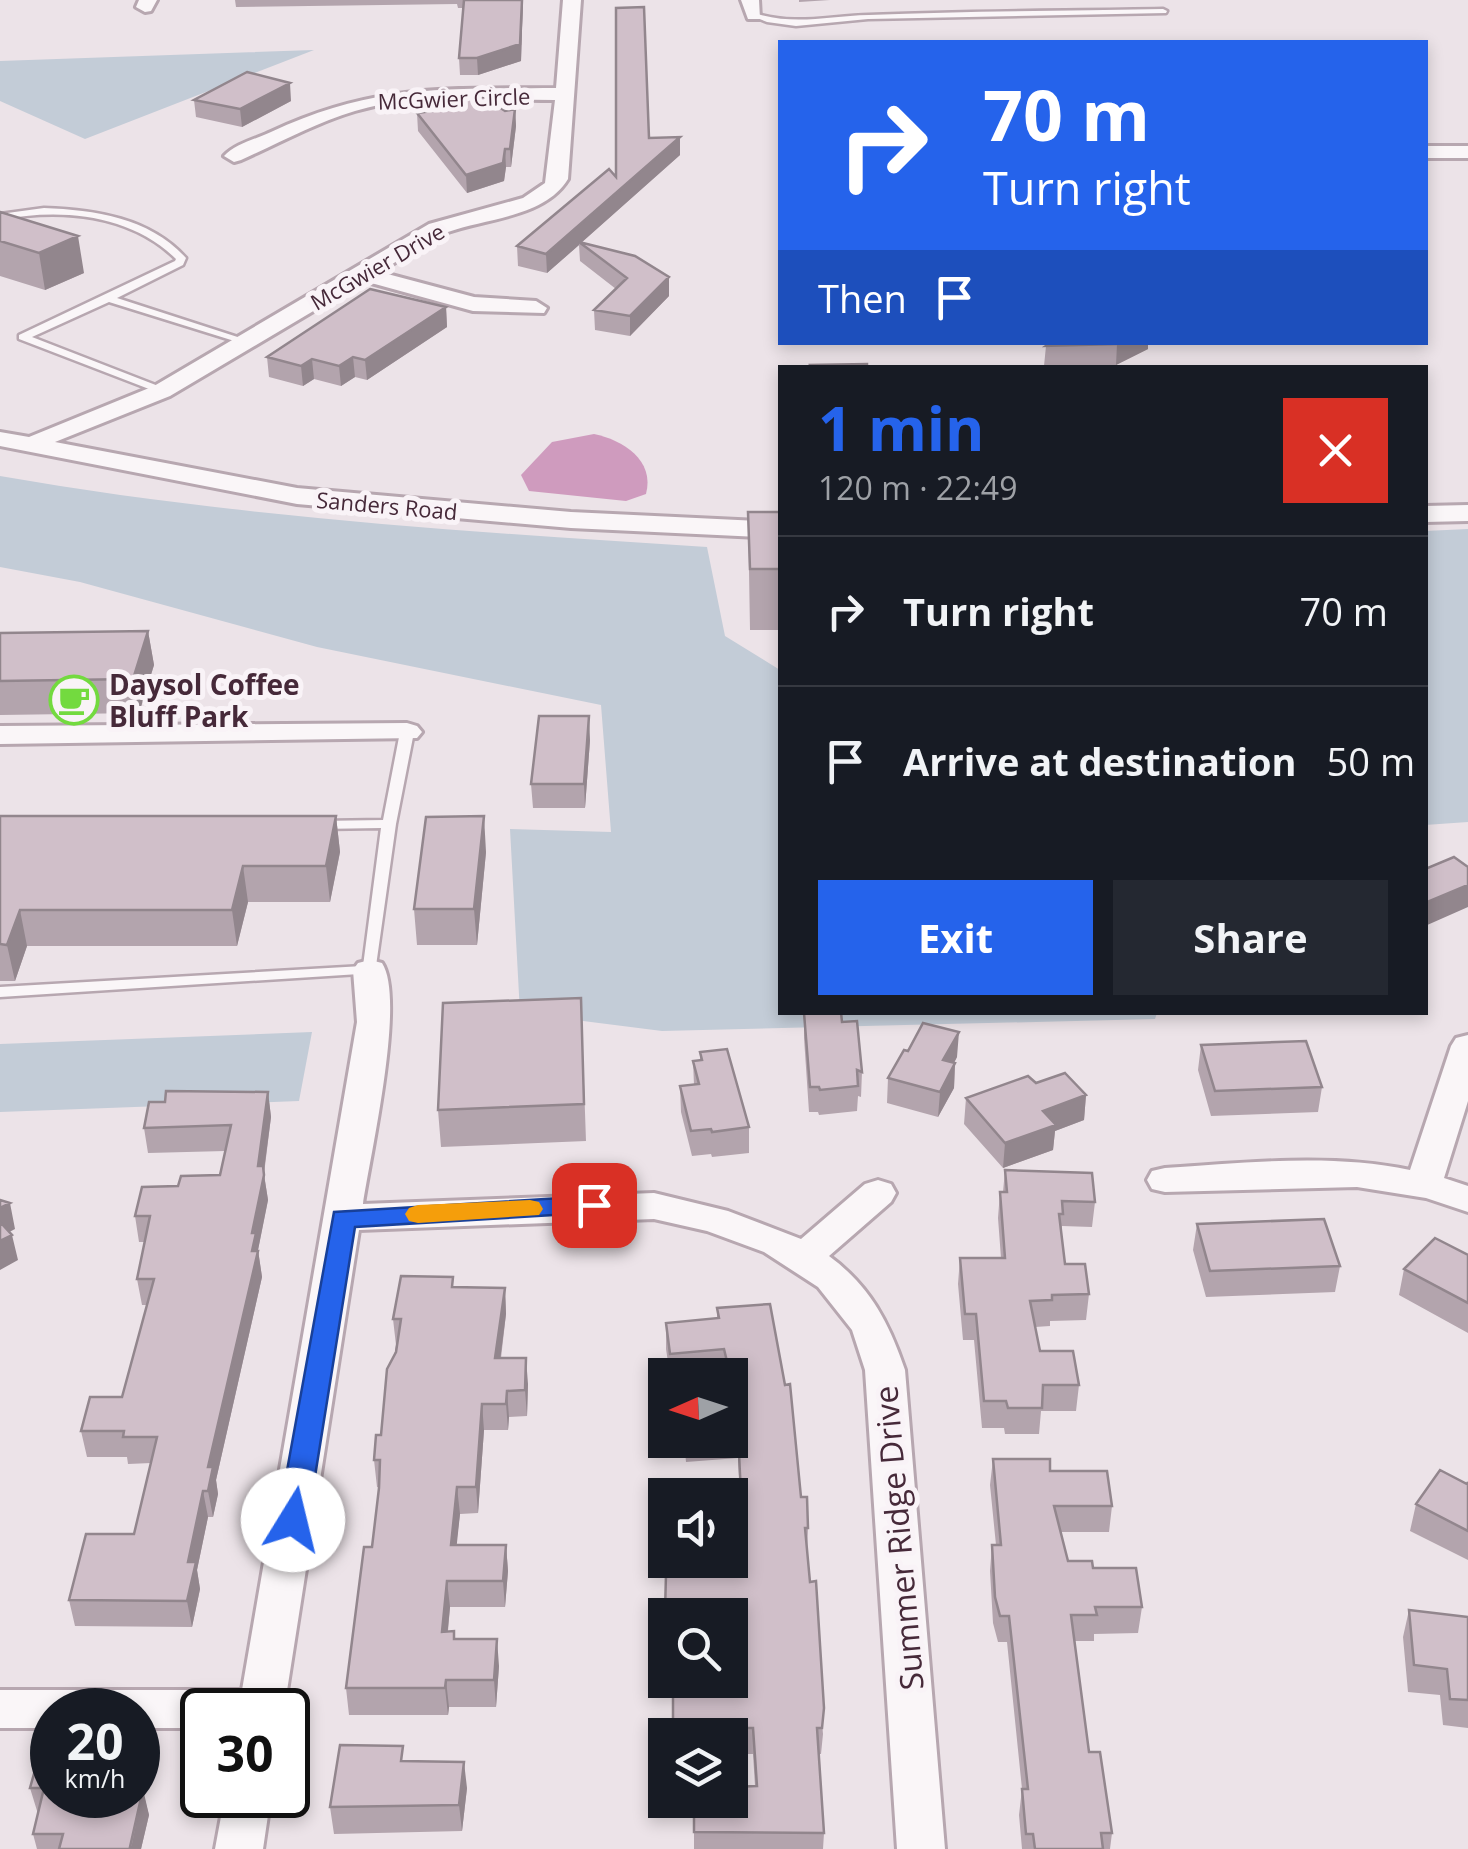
<!DOCTYPE html>
<html lang="en">
<head>
<meta charset="utf-8">
<style>
  body { margin:0; font-family:"Open Sans",sans-serif; background:#242831; color:#f1f3f6; height:100vh; display:flex; flex-direction:column; font-size:38px; white-space:nowrap }
  * { box-sizing:border-box; margin:0 }
  p { font-size:32px; color:#9ea1a6 }
  .icon { flex:none; width:55px; height:55px; fill:none; stroke:currentColor; stroke-width:2; stroke-linecap:round; stroke-linejoin:round }
  .map { position:relative; flex:1; overflow:hidden }
  .side { position:absolute; left:778px; top:365px; width:650px; height:650px; display:flex; flex-direction:column; background:#171b24; border-radius:0px; box-shadow:0 5px 15px #0003 }
  .side>* { flex:none }
  .top-card { position:absolute; left:778px; top:40px; width:650px; height:305px; border-radius:0px; box-shadow:0 5px 15px #0003; background:#2563eb; color:#fff; overflow:hidden }
  .needle { width:65px; rotate:267deg }
  .tools { position:absolute; left:648px; top:1358px; display:grid; gap:20px }
  .tools a { display:grid; place-items:center; width:100px; height:100px; border-radius:0px; background:#171b24; box-shadow:0 5px 15px #0003; font-size:50px }
  .speed { position:absolute; left:30px; top:1688px; display:flex; gap:20px; font-size:50px; font-weight:700; text-align:center }
  .speed>* { display:grid; place-content:center; width:130px; height:130px; border-radius:50%; background:#171b24; box-shadow:0 5px 15px #0003; line-height:1 }
  .speed small { font-size:25px; font-weight:400 }
  .speed .limit { border:5px solid #111; border-radius:15px; background:#fff; color:#111 }
  .pin { position:absolute; display:grid; place-items:center; width:85px; height:85px; color:#fff; margin:-42px; border-radius:20px; box-shadow:0 5px 15px #0006 }
  .me { position:absolute; width:110px; margin:-55px; rotate:9deg; stroke-linejoin:round; filter:drop-shadow(0 0 8px #0008) }
  .turn { display:flex; align-items:center; gap:35px; height:210px; padding:0 40px; font-size:45px }
  .turn .icon { width:130px; height:130px; stroke-width:2.5 }
  .turn b { display:block; font-size:70px; line-height:85px }
  .then { display:flex; align-items:center; height:95px; padding:0 40px; background:#0003; gap:20px; font-size:38px }
  .round { display:grid; place-items:center; flex:none; width:105px; height:105px; border-radius:0px; background:#242831 }
  .summary { display:flex; align-items:center; justify-content:space-between; height:170px; padding:0 40px }
  h1 { font-size:60px; font-weight:700; line-height:75px; color:#2563eb }
  .cta { display:flex; gap:20px; margin-top:auto; padding:20px 40px }
  .cta a { flex:1; height:115px; border-radius:0px; background:#2563eb; color:#fff; font-size:40px; font-weight:700; line-height:115px; text-align:center }
  .cta a+a { background:#242831; color:#f1f3f6 }
  ul { padding:0; list-style:none }
  li { display:flex; align-items:center; gap:30px; height:150px; padding:0 40px; border-top:2px solid #363941 }
  li div { flex:1 }
  li b { display:block; font-size:38px }
  li em { font-style:normal }
  .map>svg:first-child { display:block }
  .green { fill:#c3ccd7 }
  .water { fill:#cf9bbe }
  .lines { fill:none; stroke-linecap:round; stroke-linejoin:round }
  .lane-casing { stroke:#b7a7b0; stroke-width:5 }
  .street-casing { stroke:#b7a7b0; stroke-width:6 }
  .lane { fill:#faf6f8; fill-rule:evenodd }
  .street { fill:#faf6f8; fill-rule:evenodd }
  .wall { fill:#b3a4ad }
  .shaded-wall { fill:#92868d }
  .building { fill:#d0bfc9; stroke:#92868d; stroke-width:2.5 }
  .route { fill:#2563eb; stroke:#184099; stroke-width:2.5 }
  .slow { fill:#f59e0b }
  .labels { text-anchor:middle; dominant-baseline:central; stroke-width:10; stroke-linejoin:round; paint-order:stroke }
  .far-street-label { font-size:22px; fill:#462939; stroke:#f9f3f7 }
  .poi-label { font-size:28px; font-weight:bold; fill:#462939; stroke:#f9f3f7; text-anchor:start }
  .near-street-label { font-size:32px; fill:#462939; stroke:#f9f3f7 }
</style>
</head>
<body>
<div class="map">
<svg width="1468" height="1849" viewBox="0 0 1468 1849">
  <rect width="100%" height="100%" fill="#ece3e8"/>
  <path class="green" d="M314 50 85 139 0 101V61Z
    M0 476C234 517 470 532 707 547L725 636 780 670V1012L1157 1013 1155 1019 662 1031 520 1013 510 829 611 832 601 705 317 647 80 582 0 567Z
    M1468 529V822L1425 825V531Z
    M312 1032 299 1101 0 1112V1044Z"/>
  <path class="water" d="M594 434C623 440 655 460 646 494L626 501 529 491 521 475 552 442Z"/>
  <g class="lines">
    <g class="lane-casing">
      <path id="lane" d="M1163 9 1167 11 1166 13 868 19 796 26 767 22 750 15 754 13C795 26 827 16 869 15 967 11 1065 11 1163 9Z
        M44 208C96 210 150 218 186 258L183 265 117 298 253 342 244 344 109 302 32 337 166 389 168 391 162 394 19 339V335L175 261 176 259C130 214 60 208 0 220V214Z
        M407 728 414 732 396 824 375 973 0 997V987L363 966 381 828 319 829 312 825 319 821 383 820 400 732Z"/>
    </g>
    <g class="street-casing">
      <path id="street" d="M139 0H157L151 11 145 12 136 7Z
        M563 0H581L568 179C545 217 487 218 448 232 424 241 401 259 380 272L474 297 536 301 547 308 544 313 473 311 364 281 170 396 55 442 297 488 571 512 780 522V538L571 528 297 504 0 446V432L29 437 154 386 429 224 523 198 545 183 555 100C489 100 418 92 355 111 315 123 279 143 241 160L234 162 224 156C235 144 256 139 271 132 373 84 447 89 556 88Z
        M741 0H759L760 19H748Z
        M1425 146H1468V158H1425Z
        M1468 505V521L1425 522V506Z
        M407 723 417 726 422 732 417 738 0 744V726Z
        M370 960 382 963C406 999 370 1157 363 1204L654 1193 728 1211 801 1239 865 1184 878 1180 891 1184 896 1193 891 1202 829 1256C870 1286 889 1323 905 1370L945 1849H897L865 1370 852 1330 818 1287 764 1252 707 1231 654 1219 359 1230 284 1710H202V1728H138V1710H52V1728H0V1690H242L357 1022 353 970 358 963Z
        M1468 1035V1101L1444 1178 1468 1186V1212L1426 1198 1357 1187 1165 1192 1152 1189 1147 1180 1152 1171 1165 1168C1246 1163 1330 1153 1410 1170L1451 1046 1456 1038Z
        M225 1795H271L263 1849H215Z"/>
    </g>
    <use href="#lane" class="lane"/>
    <use href="#street" class="street"/>
  </g>
  <path class="wall" d="M235 0H523L521 61 478 75H460L459 58 463 8H458L457 4 236 7Z
    M799 0H830L799 2Z
    M194 100 291 101 242 127 196 117Z
    M455 101 505 111 515 109 516 126 511 167H506L504 181 467 193 418 131 417 113 456 108Z
    M649 138 680 155 582 242 669 277V296L630 336 595 330 594 310 616 289 580 261 579 245 547 273 518 266 517 246 616 177Z
    M0 212 84 273 45 290 0 276Z
    M446 307 447 327 367 380 355 377 341 386 314 379 303 386 269 377 267 357Z
    M1052 342H1148V349L1116 365 1044 366 1046 346Z
    M748 512H780V630H750Z
    M148 631 154 665 139 713 0 715V633Z
    M590 740 585 808H533L531 784Z
    M0 816H336L340 852 330 902H248L237 946H27L15 981H0Z
    M486 852 477 945H417L414 909Z
    M581 998 586 1141 441 1147 438 1110Z
    M804 1013 842 1022 862 1072 861 1097 858 1096 857 1111 819 1115 818 1112H809L804 1038Z
    M1201 1045 1322 1087 1318 1112 1211 1116 1198 1070Z
    M700 1052 749 1127V1153L712 1157 711 1154 692 1156 681 1112 680 1086 694 1085 693 1061 700 1060Z
    M957 1057 954 1063H955L954 1088 938 1117 887 1103 888 1078Z
    M1036 1083 1086 1095 1084 1120 1055 1131 1053 1150 1003 1168 964 1124 966 1098Z
    M268 1092 271 1117 264 1174 268 1200 258 1250 262 1277 216 1480 218 1494 213 1517H208L197 1570 200 1589 192 1627 75 1626 69 1600 134 1534 151 1463 128 1464 127 1457H87L81 1431 122 1397 147 1305H142L137 1279 145 1242H139L135 1216 178 1186 220 1175 225 1151 148 1153 144 1128 165 1102Z
    M1005 1170 1095 1202 1092 1227 1062 1226 1061 1234 1065 1264 1089 1294 1086 1320 1050 1321V1326L1035 1327 1040 1351 1079 1385 1076 1411H1041L1039 1434H1005L1004 1428H982L974 1340H963L958 1284 960 1258H1001L998 1218 1000 1192H1003Z
    M1197 1224 1340 1266 1335 1292 1206 1297 1193 1250Z
    M1468 1255V1333L1399 1295 1404 1269Z
    M454 1287 505 1288 506 1314 501 1358 528 1384 527 1416 509 1417 508 1430H484L478 1513 460 1514 456 1545H506L508 1571 505 1607H450L448 1631H454L455 1639 499 1666 496 1707H449L448 1715H349L346 1688 372 1547 379 1487H377L374 1460 381 1435 396 1345 393 1319Z
    M717 1308 801 1497 808 1528 807 1554 823 1734 821 1754H819L824 1833 823 1849H694V1800L755 1786 753 1754H730V1735H673V1721L730 1680V1615H665L666 1574H681L740 1495 738 1458 686 1462 684 1440H730V1375H670L666 1349V1323L717 1319Z
    M993 1459 1050 1471 1112 1506 1109 1532H1061L1068 1561 1093 1568 1142 1607 1138 1633 1094 1634V1641H1075L1089 1752 1112 1833 1110 1849H1022L1019 1815 1022 1789 1007 1642H998L993 1623 990 1571 992 1545H996L990 1485Z
    M1468 1482V1560L1410 1531 1416 1504Z
    M1409 1610 1468 1617V1728L1443 1725 1440 1695 1408 1692 1403 1637Z
    M143 1782 142 1789 149 1815 141 1849H37L33 1834 38 1814 30 1788Z
    M467 1788 462 1831 334 1834 330 1807Z"/>
  <path class="shaded-wall" d="M522 0H523L521 61 478 75 477 58Z
    M290 83 291 101 242 127 240 109Z
    M515 109 516 126 511 167 510 149Z
    M680 137V155L581 243 579 242V245L547 273 546 254Z
    M505 149 506 167 504 181 467 193 466 175Z
    M78 236 84 273 45 290 39 253Z
    M669 277V296L630 336V316Z
    M446 307 447 327 367 380 365 360Z
    M1121 342H1148V349L1116 365 1117 344Z
    M353 357 355 377 341 386 339 366Z
    M312 359 314 379 303 386 301 366Z
    M148 631 154 665 139 713 133 679Z
    M589 716 590 740 585 808 584 784Z
    M336 816 340 852 330 902 326 866Z
    M484 816 486 852 477 945 474 909Z
    M243 866 248 902 237 946 232 910Z
    M1468 885V907L1425 926V903Z
    M20 910 27 946 15 981 7 945Z
    M959 1032 957 1057 942 1085 943 1060Z
    M955 1063 954 1088 938 1117 940 1092Z
    M268 1092 271 1117 263 1178 264 1175 268 1200 258 1250 262 1277 216 1480 218 1494 213 1517 208 1491V1467L252 1251 258 1166Z
    M1086 1095 1084 1120 1055 1131 1053 1150 1003 1168 1005 1143 1043 1111Z
    M10 1203 15 1229 0 1237V1208Z
    M12 1235 18 1260 0 1270V1241Z
    M505 1288 506 1314 497 1384 495 1358Z
    M526 1358 528 1384 527 1416 525 1390Z
    M507 1391 509 1417 508 1430 506 1404Z
    M482 1404 484 1430 478 1513 476 1487Z
    M457 1487 460 1514 454 1571 451 1545Z
    M203 1491 208 1517 197 1570 200 1589 192 1627 187 1601 188 1562Z
    M506 1545 508 1571 505 1607 503 1581Z
    M447 1581 450 1607 445 1658 442 1632Z
    M497 1639 499 1666 496 1707 494 1680Z
    M446 1680 449 1707 448 1715 445 1688Z
    M138 1755 143 1782 136 1815 138 1795Z
    M464 1762 467 1788 462 1831 459 1805Z
    M143 1789 149 1815 141 1849H131Z"/>
  <path class="building" d="M464 0H522L520 44 477 58H459Z
    M644 7 649 138 680 137 546 254 517 246 609 169 616 177V8Z
    M247 72 290 83 240 109 194 100Z
    M484 97 505 111 515 109 510 149H505L503 163 466 175 417 113 461 107 455 101Z
    M0 212 78 236 39 253 0 241Z
    M579 242 635 256 669 277 630 316 594 310 627 278Z
    M370 289 446 307 365 360 353 357 339 366 312 359 301 366 267 357Z
    M1052 342H1121L1117 344 1046 346Z
    M867 364V368H811L810 365Z
    M748 512H780V569H750Z
    M148 631 133 679 0 681V633Z
    M539 716H589L584 784H531Z
    M0 816H336L326 866H243L232 910H20L7 945 0 944Z
    M484 816 474 909H414L426 817Z
    M1454 857 1468 867V885L1425 903V869Z
    M581 998 584 1104 438 1110 443 1003Z
    M841 1012 842 1022 857 1021 862 1072 857 1070 858 1086 820 1090 819 1087H810L804 1013Z
    M923 1023 959 1032 943 1060 955 1063 940 1092 888 1078 904 1050 908 1051Z
    M1306 1041 1322 1087 1215 1091 1201 1045Z
    M727 1049 749 1127 712 1132 711 1129 691 1131 680 1086 699 1084 693 1061 702 1060 700 1052Z
    M1065 1073 1086 1095 1043 1111 1056 1125 1005 1143 966 1098 1028 1076 1036 1083Z
    M166 1091 268 1092 258 1166H263L264 1175 252 1233H256L252 1251H258L208 1467H213L208 1491H203L188 1562H196L187 1601 69 1600 86 1534H134L157 1437H123L124 1431H81L90 1397H122L154 1279H137L150 1216H135L142 1187 178 1186 181 1176 220 1175 231 1125 144 1128 149 1102H165Z
    M1005 1170 1092 1173 1095 1202 1062 1201 1063 1214H1059L1065 1264H1085L1089 1294 1052 1295V1300L1030 1301 1040 1351H1073L1079 1385H1043L1042 1408H1008L1006 1401H984L976 1314H965L960 1258H1005L1000 1192H1007Z
    M0 1200 10 1203 0 1208Z
    M1324 1219 1340 1266 1210 1271 1197 1224Z
    M0 1222 12 1235 0 1241Z
    M1435 1238 1468 1255V1303L1404 1269Z
    M401 1276 453 1277 452 1287 505 1288 495 1358H526L525 1390 507 1391 506 1404H482L476 1487H457L451 1545H506L503 1581H447L442 1632 454 1631V1639H497L494 1680H446L445 1688H346L364 1547H372L379 1488 380 1460H374L376 1435H381L387 1369 396 1352 401 1319H393Z
    M770 1304 785 1385 790 1384 801 1497H807L808 1528H805L810 1582 816 1581 824 1708 822 1728H817L824 1833 694 1832V1800H730V1787L757 1786 753 1728H721V1720L673 1721V1680H730V1615H684V1612H665L666 1574H681V1560H730V1495H720H741L738 1432H730V1399H736L724 1349 670 1354 666 1323 719 1318 717 1308Z
    M993 1459H1050V1471H1107L1112 1506H1054L1068 1561H1092L1093 1568H1136L1142 1607H1095L1097 1615H1071L1089 1752H1100L1112 1833H1101L1103 1849H1035L1033 1834H1026L1022 1789H1028L1009 1616H1000L995 1597 992 1545H1001Z
    M1440 1470 1467 1484 1468 1482V1531L1416 1504Z
    M1409 1610 1468 1617V1700L1450 1699 1447 1669 1414 1665Z
    M340 1745 403 1746 401 1761 464 1762 459 1805 330 1807Z
    M52 1754V1795H138V1789H143L130 1847H137V1849H59L63 1834H33L44 1788H30L37 1763H50Z"/>
  <path class="route" d="M594 1196 603 1199 607 1205 603 1212 355 1227 308 1520 303 1529 293 1532 282 1529 278 1520 334 1212Z"/>
  <path class="slow" d="M530 1200 539 1202 543 1209 539 1215 418 1223 409 1221 405 1214 409 1208 418 1205Z"/>
  <defs>
    <g id="cafe-ring" transform="scale(2.5)"><circle r="9.5" fill="#f9f3f7" stroke="#73da3f" stroke-width="1.5"/><path d="M-5.5-4.5H6V0H3Q3 3.5 0 3.5H-2.5Q-5.5 3.5-5.5 0ZM3-3.2v2h1.7v-2ZM-6 4.5H4V6H-6Z" fill="#73da3f"/></g>
  </defs>
  <g fill-rule="evenodd">
    <use href="#cafe-ring" x="74" y="700"/>
  </g>
  <g class="labels">
    <g class="far-street-label">
      <text transform="translate(454 98) rotate(-2)">McGwier Circle</text>
      <text transform="translate(377 266) rotate(-30)">McGwier Drive</text>
      <text transform="translate(387 505) rotate(5)">Sanders Road</text>
    </g>
    <g class="poi-label">
      <text x="109" y="684">Daysol Coffee<tspan x="109" dy="32">Bluff Park</tspan></text>
    </g>
    <g class="near-street-label">
      <text transform="translate(898 1538) rotate(-95)">Summer Ridge Drive</text>
    </g>
  </g>
</svg>
<div class="tools">
<a><svg class="needle" viewBox="-14 -14 28 28"><path d="M0-13l5 13h-10z" fill="#e53935"/><path d="M0 13l5-13h-10z" fill="#9ea1a6"/></svg></a>
<a><svg class="icon" aria-label="sound" viewBox="0 0 24 24"><path d="M4 9h4l5-4v14l-5-4H4zM17 9q2 3 0 6"/></svg></a>
<a><svg class="icon" aria-label="search" viewBox="0 0 24 24"><circle cx="10" cy="10" r="6"/><path d="M15 15l6 6"/></svg></a>
<a><svg class="icon" aria-label="layers" viewBox="0 0 24 24"><path d="M12 4l9 5-9 5-9-5zM3 14l9 5 9-5"/></svg></a>
</div>
<div class="speed"><div>20<small>km/h</small></div><div class="limit">30</div></div>
<div class="pin" style="left:594px;top:1205px;background:#d93025"><svg class="icon" aria-label="arrive" viewBox="0 0 24 24"><path d="M6 21V4h12l-3 4 3 4H6"/></svg></div>
<svg class="me" style="left:293px;top:1520px" viewBox="-20 -20 40 40"><circle r="19" fill="#fff"/><path d="M0-13L10 11 0 6-10 11z" fill="#2563eb"/></svg>
<div class="top-card">
<div class="turn"><svg class="icon" aria-label="right" viewBox="0 0 24 24"><path d="M7 20v-9h11M14 6l5 5-5 5"/></svg><div><b>70 m</b>Turn right</div></div>
<div class="then">Then<svg class="icon" aria-label="arrive" viewBox="0 0 24 24"><path d="M6 21V4h12l-3 4 3 4H6"/></svg></div>
</div>
<section class="side">
<div class="summary"><div><h1>1 min</h1><p>120 m · 22:49</p></div><a class="round" style="background:#d93025;color:#fff"><svg class="icon" aria-label="close" viewBox="0 0 24 24"><path d="M6 6l12 12M18 6L6 18"/></svg></a></div>
<ul>
<li><svg class="icon" aria-label="right" viewBox="0 0 24 24"><path d="M7 20v-9h11M14 6l5 5-5 5"/></svg><div><b>Turn right</b></div><em>70 m</em></li>
<li><svg class="icon" aria-label="arrive" viewBox="0 0 24 24"><path d="M6 21V4h12l-3 4 3 4H6"/></svg><div><b>Arrive at destination</b></div><em>50 m</em></li>
</ul>
<div class="cta"><a>Exit</a><a>Share</a></div>
</section>
</div>
</body>
</html>
